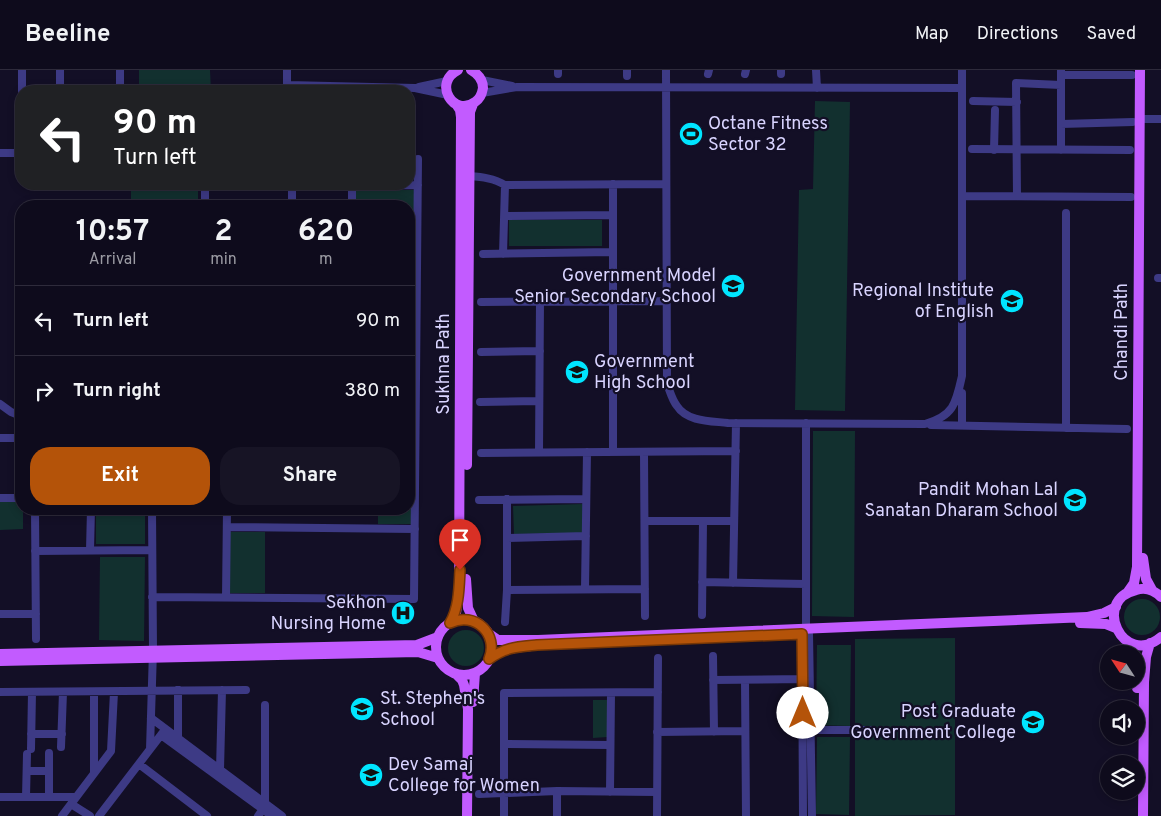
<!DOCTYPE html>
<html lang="en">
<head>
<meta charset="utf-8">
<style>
  body { margin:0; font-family:Overpass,sans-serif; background:#171425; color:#f1f3f6; height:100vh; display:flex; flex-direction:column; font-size:19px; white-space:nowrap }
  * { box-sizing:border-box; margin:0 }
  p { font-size:16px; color:#9b9ba3 }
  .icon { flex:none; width:28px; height:28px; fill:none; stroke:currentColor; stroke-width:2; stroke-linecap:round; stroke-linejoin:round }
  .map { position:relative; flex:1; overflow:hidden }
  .side { position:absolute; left:15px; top:130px; width:400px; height:315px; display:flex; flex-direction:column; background:#0e0b1c; border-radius:20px; box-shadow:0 2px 8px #0003,0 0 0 1px #2e2b3b }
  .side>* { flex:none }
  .guide { position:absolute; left:15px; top:15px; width:400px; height:105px; border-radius:20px; box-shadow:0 2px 8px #0003,0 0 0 1px #2e2b3b; background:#202124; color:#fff; overflow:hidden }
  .needle { width:32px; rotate:306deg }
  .buttons { position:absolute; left:1100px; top:575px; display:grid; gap:10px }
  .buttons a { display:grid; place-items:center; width:45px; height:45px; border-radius:50%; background:#0e0b1c; box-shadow:0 2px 8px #0003,0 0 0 1px #2e2b3b; font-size:25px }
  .pin { position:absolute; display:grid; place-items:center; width:42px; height:42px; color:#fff; margin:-51px -21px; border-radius:50% 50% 50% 0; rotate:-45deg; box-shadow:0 0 5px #0007 }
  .pin .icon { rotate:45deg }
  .me { position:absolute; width:55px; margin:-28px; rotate:0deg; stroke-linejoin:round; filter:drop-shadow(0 0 4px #0008) }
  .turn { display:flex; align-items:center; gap:18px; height:105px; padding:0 15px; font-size:22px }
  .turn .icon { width:65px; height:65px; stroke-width:2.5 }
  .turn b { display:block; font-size:35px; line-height:42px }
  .eta { display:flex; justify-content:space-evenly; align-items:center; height:85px; text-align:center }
  .eta b { font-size:30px; font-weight:700; line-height:35px }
  .action { display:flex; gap:10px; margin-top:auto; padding:10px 15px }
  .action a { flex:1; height:58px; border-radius:20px; background:#b45309; color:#fff; font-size:20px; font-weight:700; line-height:58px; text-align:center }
  .action a+a { background:#171425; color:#f1f3f6 }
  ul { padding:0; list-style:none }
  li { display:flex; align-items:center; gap:15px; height:70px; padding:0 15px; border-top:1px solid #2e2b3b }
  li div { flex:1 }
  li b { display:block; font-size:19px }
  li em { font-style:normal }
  header { display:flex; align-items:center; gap:30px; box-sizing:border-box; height:70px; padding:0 25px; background:#0e0b1c; border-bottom:1px solid #2e2b3b }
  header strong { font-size:24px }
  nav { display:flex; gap:28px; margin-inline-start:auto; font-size:18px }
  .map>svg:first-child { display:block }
  .green { fill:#12302f }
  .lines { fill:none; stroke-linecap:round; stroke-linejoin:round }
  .minor { stroke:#3d3a85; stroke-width:8 }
  .major { stroke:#c25bff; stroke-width:10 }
  .route-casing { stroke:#753606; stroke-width:12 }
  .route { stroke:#b45309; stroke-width:9 }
  .labels { text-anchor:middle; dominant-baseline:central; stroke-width:4.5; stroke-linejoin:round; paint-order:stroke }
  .poi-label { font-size:18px; fill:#d9d4ff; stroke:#130f26; text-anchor:end }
  .street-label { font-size:18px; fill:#d9d4ff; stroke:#130f26 }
</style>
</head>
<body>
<header>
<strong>Beeline</strong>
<nav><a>Map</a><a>Directions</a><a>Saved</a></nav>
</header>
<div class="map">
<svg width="1161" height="746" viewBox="0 0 1161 746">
  <rect width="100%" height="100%" fill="#130f26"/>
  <path class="green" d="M139 0H210L211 21H139Z
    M815 31 850 32 845 341 795 340 799 120 813 119Z
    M131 114H198V134H180V136H131Z
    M356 120H414V142H409V136H356Z
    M509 150H602V176H509Z
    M813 361H855L854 547 812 546Z
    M409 394H411V454H378V439H409Z
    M0 432H21V439H23V459L0 460Z
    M583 434V463L514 464 513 436Z
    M96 439H145V474H96Z
    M230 462H265V523H230Z
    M100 487H145L144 571 99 570Z
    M1124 547a18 18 0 1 1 36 0a18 18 0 1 1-36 0Z
    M448 578a18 18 0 1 1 36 0a18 18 0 1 1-36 0Z
    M955 568V745L855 746V569Z
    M817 575H851L850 656 816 655Z
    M593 630H607V667L593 668Z
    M817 667H850L849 745 816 744Z"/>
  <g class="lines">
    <path class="minor" d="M60 0V21
      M666 0 667 314C670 321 672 330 677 336 687 352 712 351 728 353L925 354C954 346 956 333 962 306V0
      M781 0V4
      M816 0 817 18
      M1061 0V80
      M558 4V0
      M708 4 709 0
      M745 4 746 0
      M1061 5H1132
      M627 6V0
      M482 10 512 16
      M287 15 415 18 448 25
      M419 17 447 11
      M22 21V0
      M120 21V0
      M287 21V0
      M482 23 517 17 962 18
      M973 31 1017 32
      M1145 49H1161
      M1061 54 1133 52
      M21 71V40
      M972 79 1130 80
      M994 80 995 40
      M0 83H21
      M469 106C481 107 494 108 505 115L666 114
      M613 114V382
      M352 116 418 115
      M962 126 1131 127
      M1017 126 1016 13 1061 15
      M205 136V114
      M292 136V114
      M352 136V114
      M1066 143V358
      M504 146 613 145
      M483 184 613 182
      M503 184 505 115
      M1158 208H1161
      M481 232 667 231
      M481 282 540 281
      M480 332 539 331
      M0 334 11 342 21 346
      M806 353V558
      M931 355 1127 359
      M962 355V323
      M0 368H21
      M539 382 540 231
      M644 382 645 546
      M481 383 736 381
      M0 428H21
      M479 430 586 429
      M35 439 36 569
      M645 451H734
      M227 457 415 459
      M507 468 586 466
      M90 480 91 439
      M35 481 152 480
      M702 512 806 514
      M733 513 736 353
      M585 519 587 382
      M507 520 645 519
      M152 527 414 529 418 89
      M226 527 227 439
      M0 544H36
      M702 545 703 451
      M505 552 507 520V429
      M802 564 803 746
      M809 564 812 746
      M713 586 714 662
      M713 610 806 609
      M745 610 746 746
      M0 622 246 620
      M94 622V702
      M151 648 282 746
      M807 660H870
      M657 662 745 661
      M31 664H62
      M161 665 272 746
      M178 668V620
      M504 674 610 675
      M61 677 63 622
      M31 679 32 622
      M150 679 153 580 152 439
      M139 694 207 746
      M220 700 222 620
      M27 701H49
      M610 722 611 623
      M479 724 557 721 657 722
      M0 727H75
      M26 727 27 684
      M49 727V683
      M71 734 90 746
      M62 746 111 681 114 622
      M99 746 164 661
      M258 746 263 739 265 733V635
      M504 746V623L658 622
      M557 746V721
      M657 746 658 588"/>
    <path class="major" d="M458 0C432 13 454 48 475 32 480 29 482 24 483 18 483 9 478 4 471 0
      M467 395 470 42 473 34
      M1143 488 1146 509 1152 520
      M466 509 468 538 474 551
      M1127 523 1134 513 1137 497 1140 0
      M1161 527C1154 520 1145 517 1136 520 1091 530 1123 599 1161 567
      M436 577a28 28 0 1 1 56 0a28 28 0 1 1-56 0Z
      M450 553 456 543 459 520 461 47 460 40 456 34
      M1080 553 1106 554 1116 558
      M488 563 498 570H538L1087 547 1104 543 1116 537
      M0 584 417 575 438 567
      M1136 588 1137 618
      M489 589C504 578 513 578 531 576
      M0 591 418 582 438 588
      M456 604 462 610 464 615 468 639 467 746
      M473 632 475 603
      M1143 746 1144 612 1146 587 1150 573"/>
  </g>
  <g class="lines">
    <g class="route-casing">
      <path id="route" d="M460 500C459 519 459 537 450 553 475 541 499 564 489 589 506 577 517 577 537 575L802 564 803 643"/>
    </g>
    <use href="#route" class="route"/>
  </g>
  <defs>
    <g id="stadium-disc" transform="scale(1.25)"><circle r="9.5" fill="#00e5ff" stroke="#130f26"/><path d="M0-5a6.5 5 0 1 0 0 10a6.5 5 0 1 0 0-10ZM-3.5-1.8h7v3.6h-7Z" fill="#111"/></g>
    <g id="school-disc" transform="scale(1.25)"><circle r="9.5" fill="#00e5ff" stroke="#130f26"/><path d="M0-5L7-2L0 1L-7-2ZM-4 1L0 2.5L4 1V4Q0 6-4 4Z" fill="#111"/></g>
    <g id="university-disc" transform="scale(1.25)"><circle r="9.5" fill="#00e5ff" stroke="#130f26"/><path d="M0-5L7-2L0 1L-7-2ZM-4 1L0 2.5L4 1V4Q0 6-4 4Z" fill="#111"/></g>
    <g id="hospital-disc" transform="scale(1.25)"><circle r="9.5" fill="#00e5ff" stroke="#130f26"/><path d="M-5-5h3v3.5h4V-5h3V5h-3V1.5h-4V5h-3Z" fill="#111"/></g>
  </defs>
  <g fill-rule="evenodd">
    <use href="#stadium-disc" x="691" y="64"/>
    <use href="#school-disc" x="733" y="216"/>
    <use href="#university-disc" x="1012" y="231"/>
    <use href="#school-disc" x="577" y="302"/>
    <use href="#school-disc" x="1075" y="430"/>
    <use href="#hospital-disc" x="403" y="543"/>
    <use href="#school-disc" x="362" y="639"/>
    <use href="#university-disc" x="1033" y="652"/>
    <use href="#university-disc" x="371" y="705"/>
  </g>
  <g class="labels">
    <g class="poi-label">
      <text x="708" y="54" text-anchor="start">Octane Fitness<tspan x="708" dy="21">Sector 32</tspan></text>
      <text x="716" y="206">Government Model<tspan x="716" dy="21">Senior Secondary School</tspan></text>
      <text x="994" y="221">Regional Institute<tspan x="994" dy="21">of English</tspan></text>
      <text x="594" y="292" text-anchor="start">Government<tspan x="594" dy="21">High School</tspan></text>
      <text x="1058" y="420">Pandit Mohan Lal<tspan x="1058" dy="21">Sanatan Dharam School</tspan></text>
      <text x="386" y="533">Sekhon<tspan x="386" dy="21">Nursing Home</tspan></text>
      <text x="380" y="629" text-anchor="start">St. Stephen's<tspan x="380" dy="21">School</tspan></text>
      <text x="1016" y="642">Post Graduate<tspan x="1016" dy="21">Government College</tspan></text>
      <text x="388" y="695" text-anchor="start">Dev Samaj<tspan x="388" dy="21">College for Women</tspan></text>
    </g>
    <g class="street-label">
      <text transform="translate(1122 262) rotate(-90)">Chandi Path</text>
      <text transform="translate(444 294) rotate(-90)">Sukhna Path</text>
    </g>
  </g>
</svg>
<div class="buttons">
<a><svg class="needle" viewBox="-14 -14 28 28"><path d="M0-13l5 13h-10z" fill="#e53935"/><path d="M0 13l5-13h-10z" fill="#9b9ba3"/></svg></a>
<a><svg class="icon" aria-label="sound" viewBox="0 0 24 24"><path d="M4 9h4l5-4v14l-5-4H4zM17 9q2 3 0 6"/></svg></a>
<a><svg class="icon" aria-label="layers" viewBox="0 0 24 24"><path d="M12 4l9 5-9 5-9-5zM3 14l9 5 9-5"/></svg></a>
</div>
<div class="pin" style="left:460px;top:500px;background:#d93025"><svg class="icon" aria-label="arrive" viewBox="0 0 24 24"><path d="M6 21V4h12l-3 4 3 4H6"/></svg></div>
<svg class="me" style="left:803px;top:643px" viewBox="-20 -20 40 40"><circle r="19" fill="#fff"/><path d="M0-13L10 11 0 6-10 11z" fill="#b45309"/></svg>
<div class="guide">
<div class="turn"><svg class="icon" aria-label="left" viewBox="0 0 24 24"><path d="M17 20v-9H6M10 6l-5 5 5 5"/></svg><div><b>90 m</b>Turn left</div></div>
</div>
<section class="side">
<div class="eta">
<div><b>10:57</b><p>Arrival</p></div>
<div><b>2</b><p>min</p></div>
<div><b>620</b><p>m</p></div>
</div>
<ul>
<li><svg class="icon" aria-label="left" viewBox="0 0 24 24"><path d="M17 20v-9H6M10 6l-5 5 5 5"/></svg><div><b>Turn left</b></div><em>90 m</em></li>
<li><svg class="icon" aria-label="right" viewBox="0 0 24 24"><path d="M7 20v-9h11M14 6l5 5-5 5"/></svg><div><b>Turn right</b></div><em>380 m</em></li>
</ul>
<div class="action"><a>Exit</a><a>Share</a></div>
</section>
</div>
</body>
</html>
